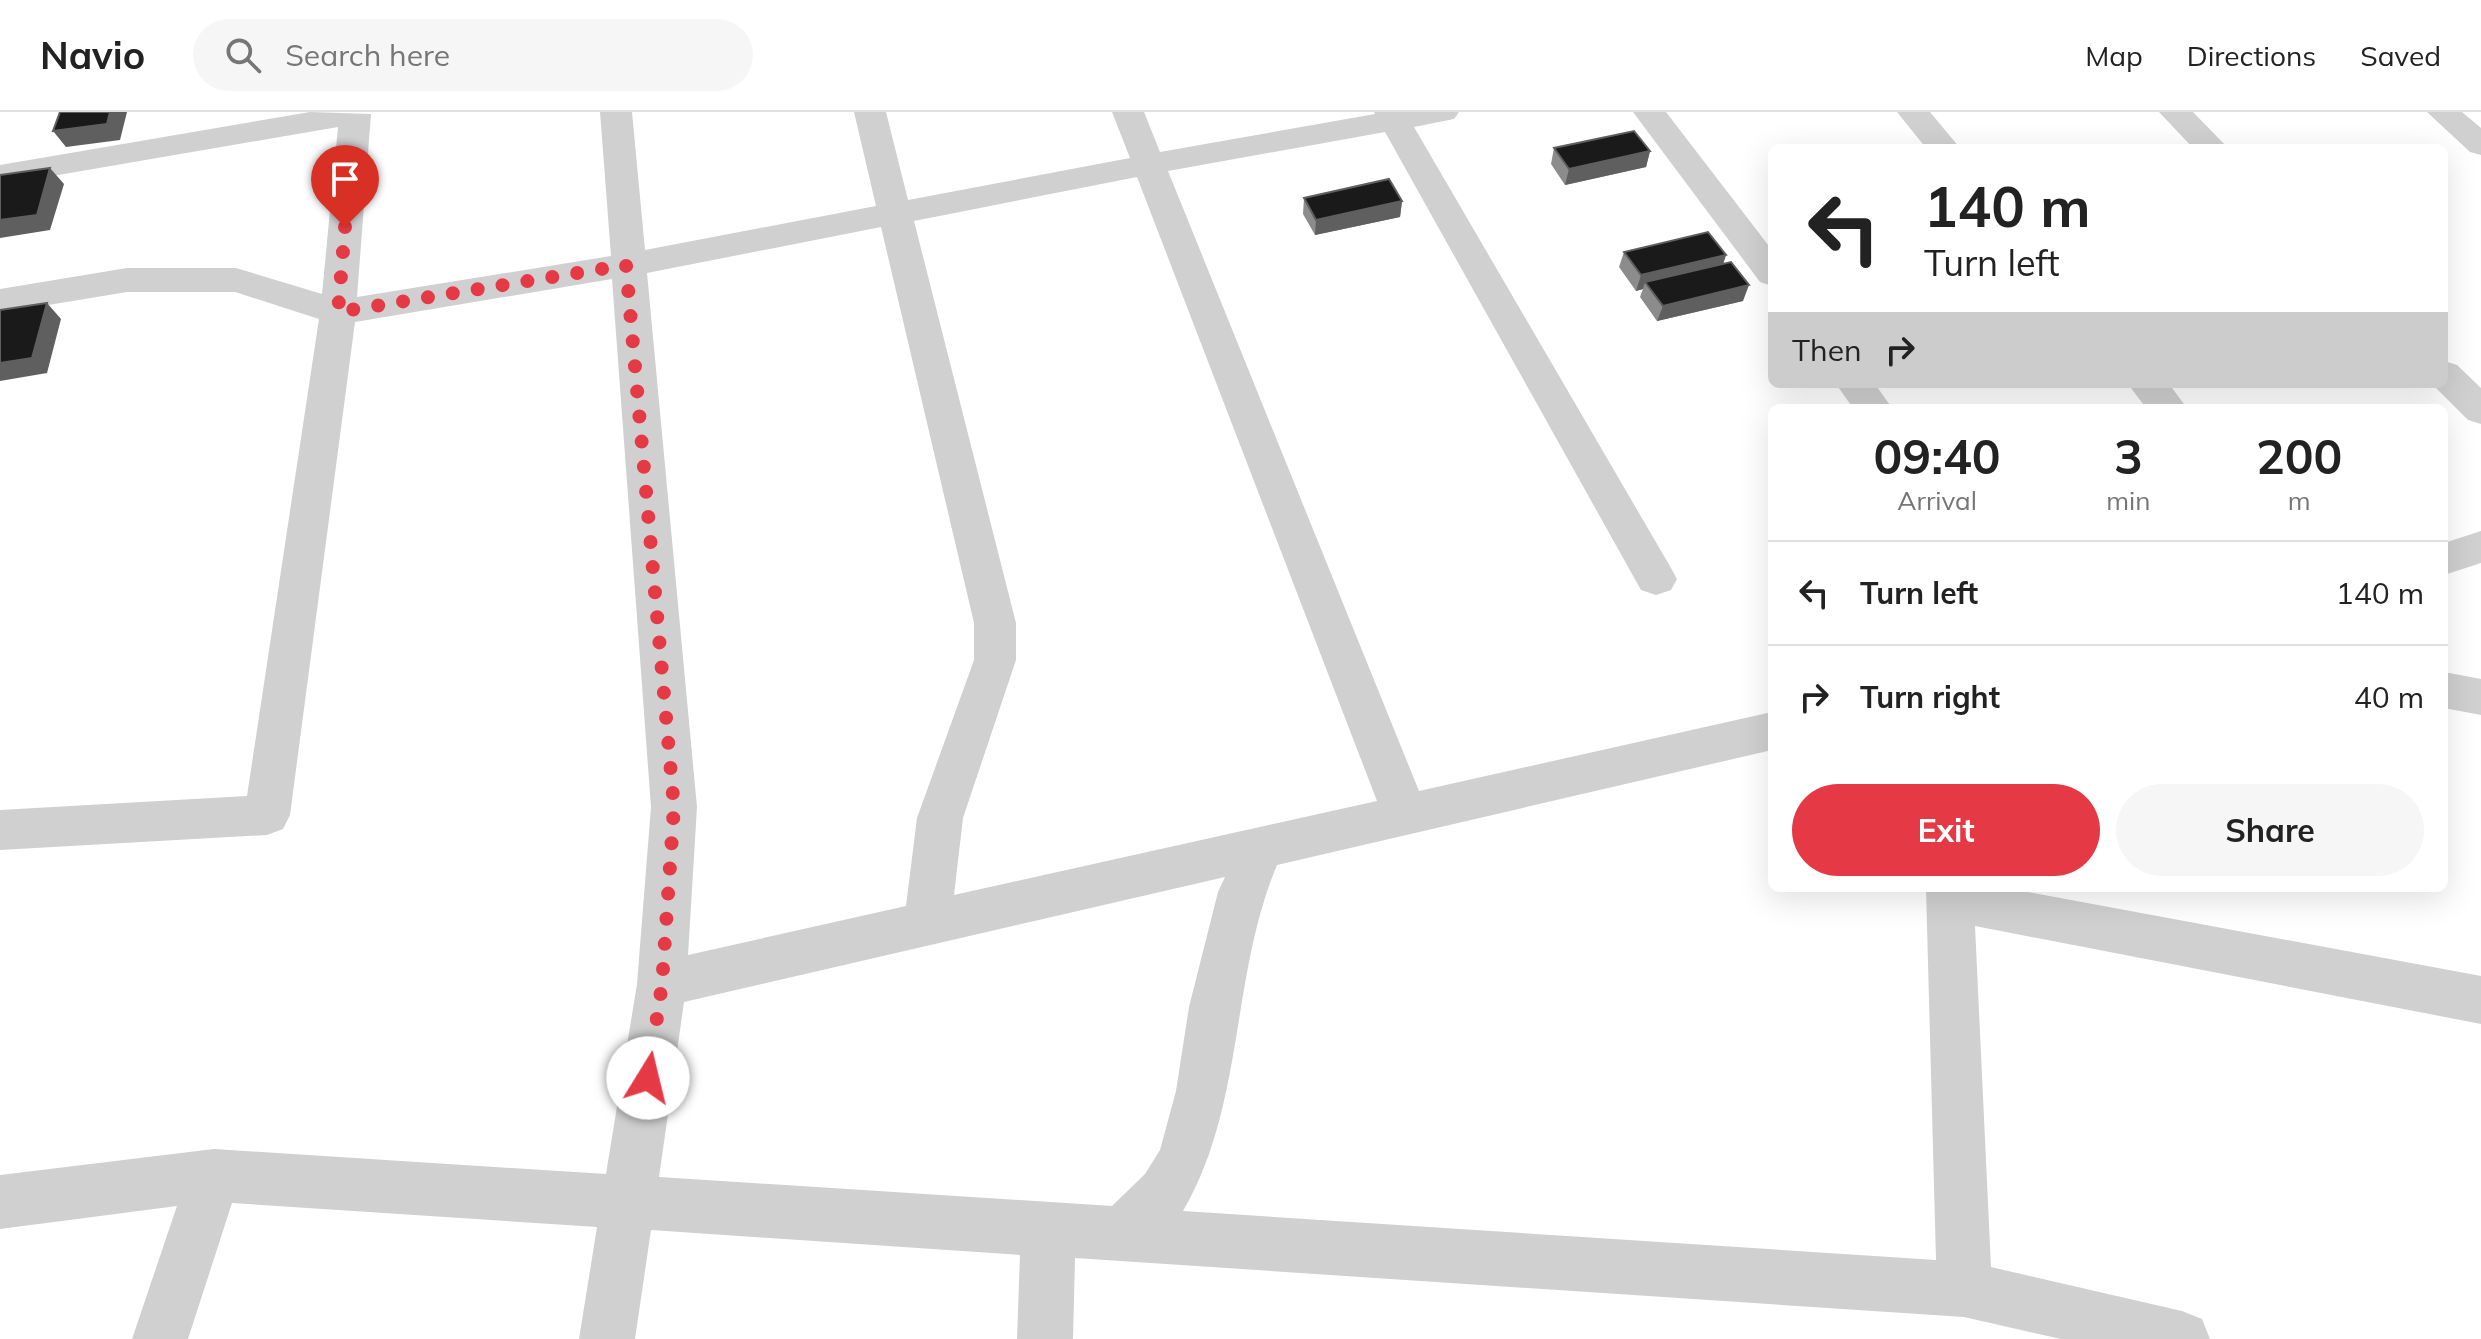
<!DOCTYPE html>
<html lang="en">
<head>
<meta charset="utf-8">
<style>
  body { margin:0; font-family:Mulish,sans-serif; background:#f6f6f6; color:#222; height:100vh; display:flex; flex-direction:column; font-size:30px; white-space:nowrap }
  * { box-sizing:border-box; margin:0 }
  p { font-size:26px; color:#767676 }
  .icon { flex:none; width:44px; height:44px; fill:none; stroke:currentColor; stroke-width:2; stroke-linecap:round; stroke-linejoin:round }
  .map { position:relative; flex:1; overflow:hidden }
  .details { position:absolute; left:1768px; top:292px; width:680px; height:488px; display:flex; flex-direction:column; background:#fff; border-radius:12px; box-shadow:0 8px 32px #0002 }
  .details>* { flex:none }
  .banner { position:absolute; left:1768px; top:32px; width:680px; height:244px; border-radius:12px; box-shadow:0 8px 32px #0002; background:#fff; color:#222; overflow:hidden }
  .pin { position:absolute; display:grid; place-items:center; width:68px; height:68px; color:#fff; margin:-82px -34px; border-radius:50% 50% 50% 0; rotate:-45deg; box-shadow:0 0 8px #0007 }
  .pin .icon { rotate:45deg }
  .me { position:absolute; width:88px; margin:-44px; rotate:9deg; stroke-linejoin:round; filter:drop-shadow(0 0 6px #0008) }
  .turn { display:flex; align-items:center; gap:28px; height:168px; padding:0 24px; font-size:36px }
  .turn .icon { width:104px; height:104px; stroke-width:2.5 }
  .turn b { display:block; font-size:56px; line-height:68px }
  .then { display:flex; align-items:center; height:76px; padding:0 24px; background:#0003; gap:16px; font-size:30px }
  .eta { display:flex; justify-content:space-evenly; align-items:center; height:136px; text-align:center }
  .eta b { font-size:48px; font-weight:700; line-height:56px }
  .action { display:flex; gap:16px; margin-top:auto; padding:16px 24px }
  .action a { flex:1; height:92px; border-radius:48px; background:#e63946; color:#fff; font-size:32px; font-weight:700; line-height:92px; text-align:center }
  .action a+a { background:#f6f6f6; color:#222 }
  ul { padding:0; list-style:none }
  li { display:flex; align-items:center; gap:24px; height:104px; padding:0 24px; border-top:2px solid #e0e0e0 }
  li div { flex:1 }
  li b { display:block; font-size:30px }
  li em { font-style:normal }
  header { display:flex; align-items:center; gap:48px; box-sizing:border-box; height:112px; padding:0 40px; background:#fff; border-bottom:2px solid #e0e0e0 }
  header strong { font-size:38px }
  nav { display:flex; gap:44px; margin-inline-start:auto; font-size:28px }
  .search { width:560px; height:72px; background:#f6f6f6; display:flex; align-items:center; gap:20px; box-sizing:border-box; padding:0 28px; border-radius:44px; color:#767676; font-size:30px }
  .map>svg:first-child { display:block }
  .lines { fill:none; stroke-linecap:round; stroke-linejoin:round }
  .minor { fill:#d0d0d0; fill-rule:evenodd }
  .wall { fill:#8c8c8c }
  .shaded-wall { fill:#5f5f5f }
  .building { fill:#1a1a1a; stroke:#5f5f5f; stroke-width:2 }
  .route { stroke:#e63946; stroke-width:14; stroke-dasharray:0 25.2 }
</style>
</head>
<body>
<header>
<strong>Navio</strong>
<div class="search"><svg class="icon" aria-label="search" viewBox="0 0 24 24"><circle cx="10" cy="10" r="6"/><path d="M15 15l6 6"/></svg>Search here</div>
<nav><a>Map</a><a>Directions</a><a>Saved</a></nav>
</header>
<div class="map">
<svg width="2481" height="1227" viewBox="0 0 2481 1227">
  <rect width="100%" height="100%" fill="#fff"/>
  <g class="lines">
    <path class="minor" d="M310 0 371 2 357 185 611 144 600 0H632L645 138 876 94 854 0H886L908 88 1130 46 1112 0H1144L1160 40 1375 2 1374 0H1459L1454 7 1414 15 1671 456 1677 467 1671 478 1656 483 1641 478 1385 20 1168 59 1419 679 1772 600V638L1277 753C1230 865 1245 993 1183 1099L1936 1148 1926 776H2007L2481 864V912L1975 814 1991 1155 2182 1199 2202 1207 2210 1227H2061L1964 1205 1075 1146 1073 1227H1017L1020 1143 651 1118 635 1227H579L597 1115 232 1091 188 1227H132L177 1094 0 1117V1063L214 1037 606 1062 637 872 651 695 612 167 355 210 290 703 283 717 267 723 0 738V698L247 684 319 207 235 180H127L0 201V177L127 156H236L322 182 338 15 0 73V53ZM1137 65 1377 689 954 783 963 706 1016 548V511L914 109ZM881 115 974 511V548L917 706 906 794 688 843 697 695 647 161ZM1225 765 1218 780 1189 895 1176 979 1160 1038 1145 1062 1112 1094 659 1065 684 890Z
      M1633 0H1666L1772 138V174L1760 170Z
      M1897 0H1930L1960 36H1926Z
      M2159 0H2193L2228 36H2193Z
      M2427 0H2462L2481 16V43L2470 40Z
      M2444 249 2457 253 2481 276V312L2468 308 2432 272H2444Z
      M1836 272H1875L1892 296H1853Z
      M2128 272H2169L2187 296H2146Z
      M2481 419V451L2444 463V431Z
      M2444 560 2481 567V603L2444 596Z"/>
  </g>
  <path class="wall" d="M1554 36 1650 39 1646 55 1565 73 1551 52Z
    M1304 86 1402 89 1400 105 1315 123 1303 102Z
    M1624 140 1726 143 1723 151 1743 189 1657 209 1640 185 1643 177 1636 179 1619 155Z"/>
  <path class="shaded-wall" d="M110 0H127L120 28 66 35 53 19Z
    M1650 39 1646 55 1565 73 1569 57Z
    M50 56 64 72 50 118 0 126V108Z
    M1402 89 1400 105 1315 123 1316 108Z
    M1726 143 1721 159 1645 170 1643 177 1636 179 1641 163Z
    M1749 173 1743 189 1657 209 1663 194Z
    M47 191 61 207 47 261 0 269V251Z"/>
  <path class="building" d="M60 0H110L107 12 53 19Z
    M1634 19 1650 39 1569 57 1554 36Z
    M50 56 37 103 0 108V63Z
    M1389 67 1402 89 1316 108 1304 86Z
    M1708 120 1726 143 1641 163 1624 140Z
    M1731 150 1749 173 1663 194 1645 170Z
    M47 191 32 246 0 251V198Z"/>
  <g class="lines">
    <path class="route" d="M345 115 338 200 626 153 674 695 662 872 648 966"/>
  </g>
</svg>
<div class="pin" style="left:345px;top:115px;background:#d93025"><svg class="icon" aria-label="arrive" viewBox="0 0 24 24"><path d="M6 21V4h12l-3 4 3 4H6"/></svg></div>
<svg class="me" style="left:648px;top:966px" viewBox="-20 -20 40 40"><circle r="19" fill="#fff"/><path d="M0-13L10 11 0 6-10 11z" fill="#e63946"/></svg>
<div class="banner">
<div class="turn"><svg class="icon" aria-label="left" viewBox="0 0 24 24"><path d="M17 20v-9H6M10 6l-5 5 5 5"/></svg><div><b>140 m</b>Turn left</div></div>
<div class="then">Then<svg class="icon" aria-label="right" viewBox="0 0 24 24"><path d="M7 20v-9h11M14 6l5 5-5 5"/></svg></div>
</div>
<section class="details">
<div class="eta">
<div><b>09:40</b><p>Arrival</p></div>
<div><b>3</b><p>min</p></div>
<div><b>200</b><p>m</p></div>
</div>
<ul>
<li><svg class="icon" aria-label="left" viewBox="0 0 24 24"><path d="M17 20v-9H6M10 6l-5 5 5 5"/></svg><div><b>Turn left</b></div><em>140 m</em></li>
<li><svg class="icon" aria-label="right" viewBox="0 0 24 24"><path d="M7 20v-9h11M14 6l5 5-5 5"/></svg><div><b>Turn right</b></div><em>40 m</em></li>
</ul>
<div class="action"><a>Exit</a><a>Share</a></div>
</section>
</div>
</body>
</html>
